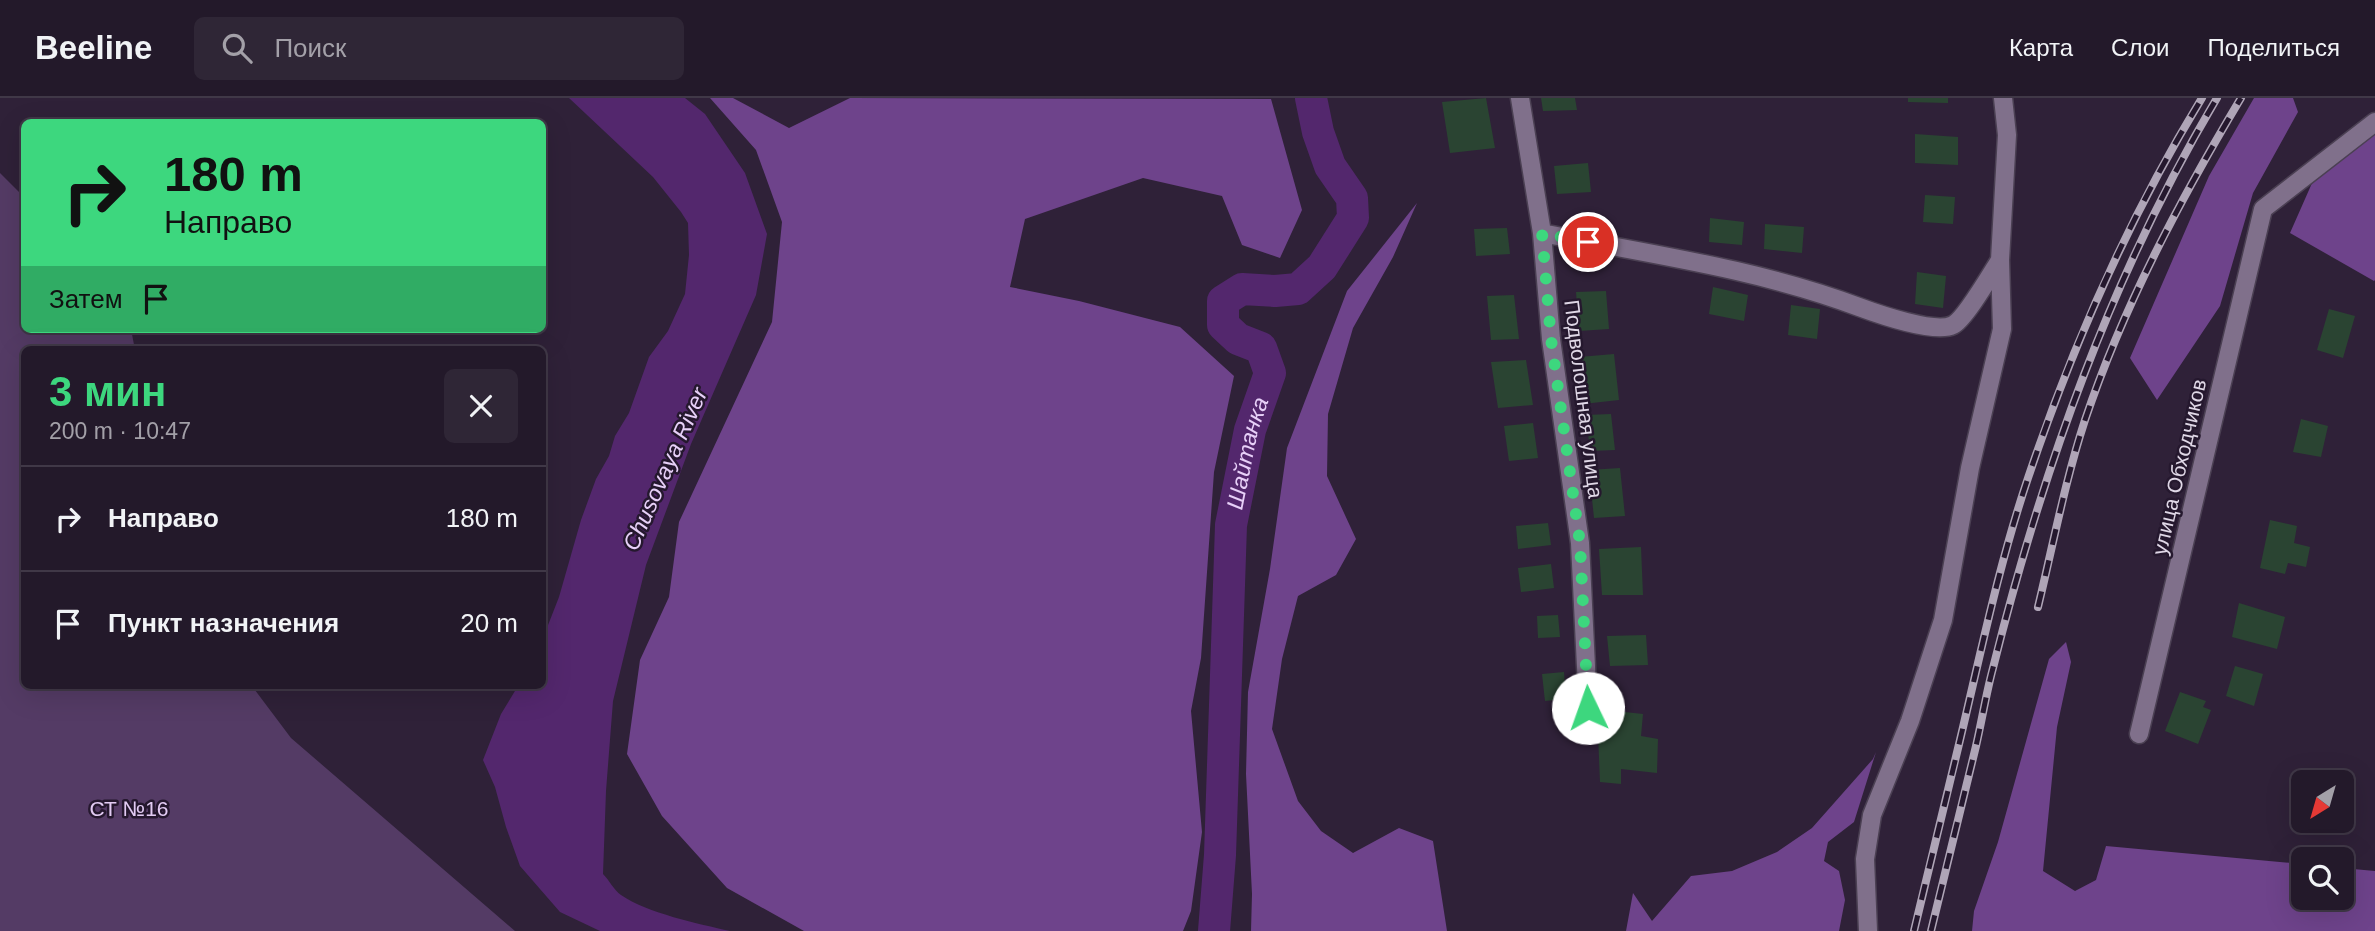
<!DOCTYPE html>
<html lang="ru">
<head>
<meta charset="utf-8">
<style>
  body { margin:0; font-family:Helvetica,sans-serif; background:#2f2636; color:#f1f3f6; height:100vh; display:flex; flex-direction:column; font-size:26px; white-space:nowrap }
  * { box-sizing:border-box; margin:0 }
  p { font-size:23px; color:#a3a0a8 }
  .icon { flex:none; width:38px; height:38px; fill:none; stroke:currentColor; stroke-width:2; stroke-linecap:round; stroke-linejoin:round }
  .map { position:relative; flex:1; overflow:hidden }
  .details { position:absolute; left:21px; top:248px; width:525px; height:343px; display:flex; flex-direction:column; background:#23192a; border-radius:10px; box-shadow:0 7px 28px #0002,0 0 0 2px #403847 }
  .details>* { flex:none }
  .hud { position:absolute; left:21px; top:21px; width:525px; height:214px; border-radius:10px; box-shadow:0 7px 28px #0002,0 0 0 2px #403847; background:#3dd77e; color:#111; overflow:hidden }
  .needle { width:46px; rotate:217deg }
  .controls { position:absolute; left:2291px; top:672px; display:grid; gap:14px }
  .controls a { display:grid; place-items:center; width:63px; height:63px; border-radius:10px; background:#23192a; box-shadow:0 7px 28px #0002,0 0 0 2px #403847; font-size:35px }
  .pin { position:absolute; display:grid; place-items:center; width:60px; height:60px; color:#fff; margin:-30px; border:4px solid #fff; border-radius:50%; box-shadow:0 2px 7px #0007 }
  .me { position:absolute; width:77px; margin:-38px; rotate:357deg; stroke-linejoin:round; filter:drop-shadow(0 0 5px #0008) }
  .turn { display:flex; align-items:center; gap:24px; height:147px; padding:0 28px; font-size:32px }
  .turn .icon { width:91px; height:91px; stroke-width:2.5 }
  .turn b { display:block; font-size:49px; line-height:60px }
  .then { display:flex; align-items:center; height:66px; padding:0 28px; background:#0003; gap:14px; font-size:26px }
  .round { display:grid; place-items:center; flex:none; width:74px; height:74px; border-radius:10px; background:#2f2636 }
  .headline { display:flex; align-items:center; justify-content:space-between; height:119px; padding:0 28px }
  h1 { font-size:42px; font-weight:700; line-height:52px; color:#3dd77e }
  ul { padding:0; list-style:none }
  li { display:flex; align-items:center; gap:21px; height:105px; padding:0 28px; border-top:2px solid #403847 }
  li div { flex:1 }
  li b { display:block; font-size:26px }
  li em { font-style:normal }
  header { display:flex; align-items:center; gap:42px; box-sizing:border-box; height:98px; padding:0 35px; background:#23192a; border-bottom:2px solid #403847 }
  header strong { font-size:33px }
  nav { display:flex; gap:38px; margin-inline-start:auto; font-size:24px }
  .search { width:490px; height:63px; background:#2f2636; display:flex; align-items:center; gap:18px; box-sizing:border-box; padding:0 24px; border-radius:10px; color:#a3a0a8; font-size:26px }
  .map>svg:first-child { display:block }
  .green { fill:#543b65 }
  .forest { fill:#6e438b }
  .water { fill:#53276d }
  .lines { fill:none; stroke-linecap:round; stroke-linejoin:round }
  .river { stroke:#53276d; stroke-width:32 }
  .building { fill:#2a4432 }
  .street-casing { stroke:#4b4053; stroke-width:21 }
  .street { stroke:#80708b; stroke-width:18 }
  .rail-casing { stroke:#afa5b7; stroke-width:8 }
  .rail { stroke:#25182e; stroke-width:5; stroke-dasharray:16; stroke-linecap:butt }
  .route { stroke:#3dd77e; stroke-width:12; stroke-dasharray:0 21.6 }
  .labels { text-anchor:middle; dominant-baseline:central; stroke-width:5; stroke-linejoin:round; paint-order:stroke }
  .street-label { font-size:21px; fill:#e0d8e7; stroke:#25182e }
  .park-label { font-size:21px; fill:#e2cbf3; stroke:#25182e }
  .water-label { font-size:23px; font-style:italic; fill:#e7d0f8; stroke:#25182e }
</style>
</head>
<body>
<header>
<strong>Beeline</strong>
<div class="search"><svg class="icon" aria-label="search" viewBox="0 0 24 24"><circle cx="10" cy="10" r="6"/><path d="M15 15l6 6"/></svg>Поиск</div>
<nav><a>Карта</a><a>Слои</a><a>Поделиться</a></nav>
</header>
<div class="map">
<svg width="2375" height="833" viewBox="0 0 2375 833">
  <rect width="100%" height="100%" fill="#2f2138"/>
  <path class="green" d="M0 75 24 99V231H131L135 252H24V588H252L291 640 515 833H0Z"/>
  <path class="forest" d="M710 0H733L789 30 850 0 1271 1 1302 112 1280 160 1242 147 1222 98 1143 80 1025 121 1010 189 1079 203 1180 229 1234 278 1214 374 1201 560 1191 613 1202 734 1191 813 1183 833H804L727 790 662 718 627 656 640 562 669 499 679 424 772 224 782 124 756 52Z
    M2254 0H2293L2298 14 2253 95 2220 208 2157 302 2130 260 2209 78Z
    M2375 33V182L2374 183 2290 135 2320 67Z
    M1417 105 1393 159 1353 230 1328 316 1327 378 1356 441 1336 477 1298 498 1282 561 1272 631 1298 703 1321 733 1353 755 1399 730 1433 743 1447 833H1251L1252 796 1246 676 1248 594 1270 471 1287 350 1347 193Z
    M2066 544 2071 564 2057 629 2043 773 2075 793 2096 782 2106 748 2303 766V800H2342V770L2375 773V833H1972L1974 813 1998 744 2049 561Z
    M1876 654 1854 724 1828 744 1824 763 1839 773 1845 802 1839 833H1626L1633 795 1652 823 1691 778 1732 773 1777 754 1812 730 1873 661Z"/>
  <path class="water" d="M569 0H685L705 16 745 75 767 136 756 197 691 346 646 467 613 603 606 693 603 776C609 782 614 792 621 797 647 815 699 826 730 833H600L560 814 520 768 506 729 495 689 483 662 501 616 518 588H542L543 540 559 499 581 422 596 381 609 358 615 338 629 315 649 259 668 233 685 196 689 157 688 125 681 114 653 79Z"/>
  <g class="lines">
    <path class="river" id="s1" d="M1214 833 1220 757 1231 427 1250 332 1270 275 1261 250 1238 241 1223 227V203L1242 191 1275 193 1298 191 1322 169 1353 120 1352 100 1330 68 1318 34 1311 0"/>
  </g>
  <path class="building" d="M1486 0 1495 50 1450 55 1442 4Z
    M1541 0H1575L1577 12 1543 13Z
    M1908 0H1948V5L1908 4Z
    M1915 36 1958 39V67L1915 65Z
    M1588 65 1591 94 1557 96 1554 68Z
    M1925 97 1955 99 1953 126 1923 124Z
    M1710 120 1744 124 1742 147 1709 144Z
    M1765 126 1804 129 1802 155 1764 151Z
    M1507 130 1510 156 1476 158 1474 131Z
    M1917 174 1946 178 1943 210 1915 206Z
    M1713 189 1748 197 1744 223 1709 216Z
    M1606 193 1609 231 1579 233 1576 194Z
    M1514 197 1519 241 1491 242 1487 198Z
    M1791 207 1820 211 1817 241 1788 237Z
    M2329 211 2355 218 2343 260 2317 252Z
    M1614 256 1619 302 1583 306 1579 259Z
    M1526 262 1533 307 1498 310 1491 264Z
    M1611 316 1615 352 1590 353 1586 317Z
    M2301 321 2328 328 2321 359 2293 354Z
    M1533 325 1538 360 1509 363 1504 328Z
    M1620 370 1625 418 1594 420 1589 372Z
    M2270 422 2297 428 2294 445 2310 449 2306 469 2288 465 2285 476 2260 470Z
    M1548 425 1551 447 1518 451 1516 428Z
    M1641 449 1643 497H1602L1599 451Z
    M1551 466 1554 490 1521 494 1518 470Z
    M2239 505 2285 519 2277 551 2232 539Z
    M1558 517 1560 539 1538 540 1537 518Z
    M1646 537 1648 567 1610 568 1607 538Z
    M2235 568 2263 576 2254 608 2226 598Z
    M1564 574 1566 601 1545 603 1542 576Z
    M2180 594 2206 603 2203 609 2211 612 2198 646 2165 633Z
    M1597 611 1643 616 1641 638 1658 641 1657 675 1621 671V686L1600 684Z"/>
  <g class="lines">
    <g class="street-casing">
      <path id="street" d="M1520 0 1542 135 1551 241 1580 445 1588 610
        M1542 135C1649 156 1758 171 1859 209 1878 216 1935 236 1953 227 1965 221 1991 176 2000 162
        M2139 636 2263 111 2375 24
        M1868 833 1865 761 1872 717 1910 623 1943 522 1970 370 2002 231 2000 162 2007 37 2003 0"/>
    </g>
    <use href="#street" class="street"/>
    <g class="rail-casing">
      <path id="rail" d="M2038 509C2053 447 2065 383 2085 322 2123 209 2180 102 2241 0
        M1914 833C1929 769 1945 706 1960 642 1981 554 1999 466 2028 380 2073 246 2128 121 2202 0
        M1931 833C1946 771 1961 709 1976 648 1982 622 1986 596 1993 570 2043 370 2111 178 2217 0"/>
    </g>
    <use href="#rail" class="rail"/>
  </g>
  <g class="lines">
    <path class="route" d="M1588 610 1580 445 1551 241 1542 135 1588 144"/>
  </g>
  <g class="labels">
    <g class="street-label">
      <text transform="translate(1584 301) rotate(83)">Подволошная улица</text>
      <text transform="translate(2179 369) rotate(-77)">улица Обходчиков</text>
    </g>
    <g class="park-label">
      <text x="129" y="710">СТ №16</text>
    </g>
    <g class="water-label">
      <text stroke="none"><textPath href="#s1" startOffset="480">Шайтанка</textPath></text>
      <text transform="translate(665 371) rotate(-66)">Chusovaya River</text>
    </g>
  </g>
</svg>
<div class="controls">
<a><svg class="needle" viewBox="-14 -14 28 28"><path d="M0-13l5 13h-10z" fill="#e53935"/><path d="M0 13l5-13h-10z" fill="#a3a0a8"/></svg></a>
<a><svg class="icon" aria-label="search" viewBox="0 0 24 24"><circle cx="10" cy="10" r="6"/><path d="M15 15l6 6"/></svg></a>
</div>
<div class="pin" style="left:1588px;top:144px;background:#d93025"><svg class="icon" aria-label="arrive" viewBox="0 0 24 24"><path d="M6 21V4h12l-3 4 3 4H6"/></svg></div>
<svg class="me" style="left:1588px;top:610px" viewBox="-20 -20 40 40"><circle r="19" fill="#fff"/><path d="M0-13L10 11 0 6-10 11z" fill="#3dd77e"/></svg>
<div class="hud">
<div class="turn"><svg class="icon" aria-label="right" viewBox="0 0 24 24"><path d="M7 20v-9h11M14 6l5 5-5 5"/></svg><div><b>180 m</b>Направо</div></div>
<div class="then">Затем<svg class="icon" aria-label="arrive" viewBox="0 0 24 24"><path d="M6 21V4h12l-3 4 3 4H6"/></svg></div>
</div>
<section class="details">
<div class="headline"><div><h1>3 мин</h1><p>200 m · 10:47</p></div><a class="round"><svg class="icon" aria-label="close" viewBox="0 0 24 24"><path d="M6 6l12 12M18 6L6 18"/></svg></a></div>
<ul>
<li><svg class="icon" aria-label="right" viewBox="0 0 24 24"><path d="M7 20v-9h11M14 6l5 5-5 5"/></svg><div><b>Направо</b></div><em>180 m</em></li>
<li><svg class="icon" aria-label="arrive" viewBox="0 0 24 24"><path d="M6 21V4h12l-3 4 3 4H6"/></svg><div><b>Пункт назначения</b></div><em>20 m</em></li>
</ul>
</section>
</div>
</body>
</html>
